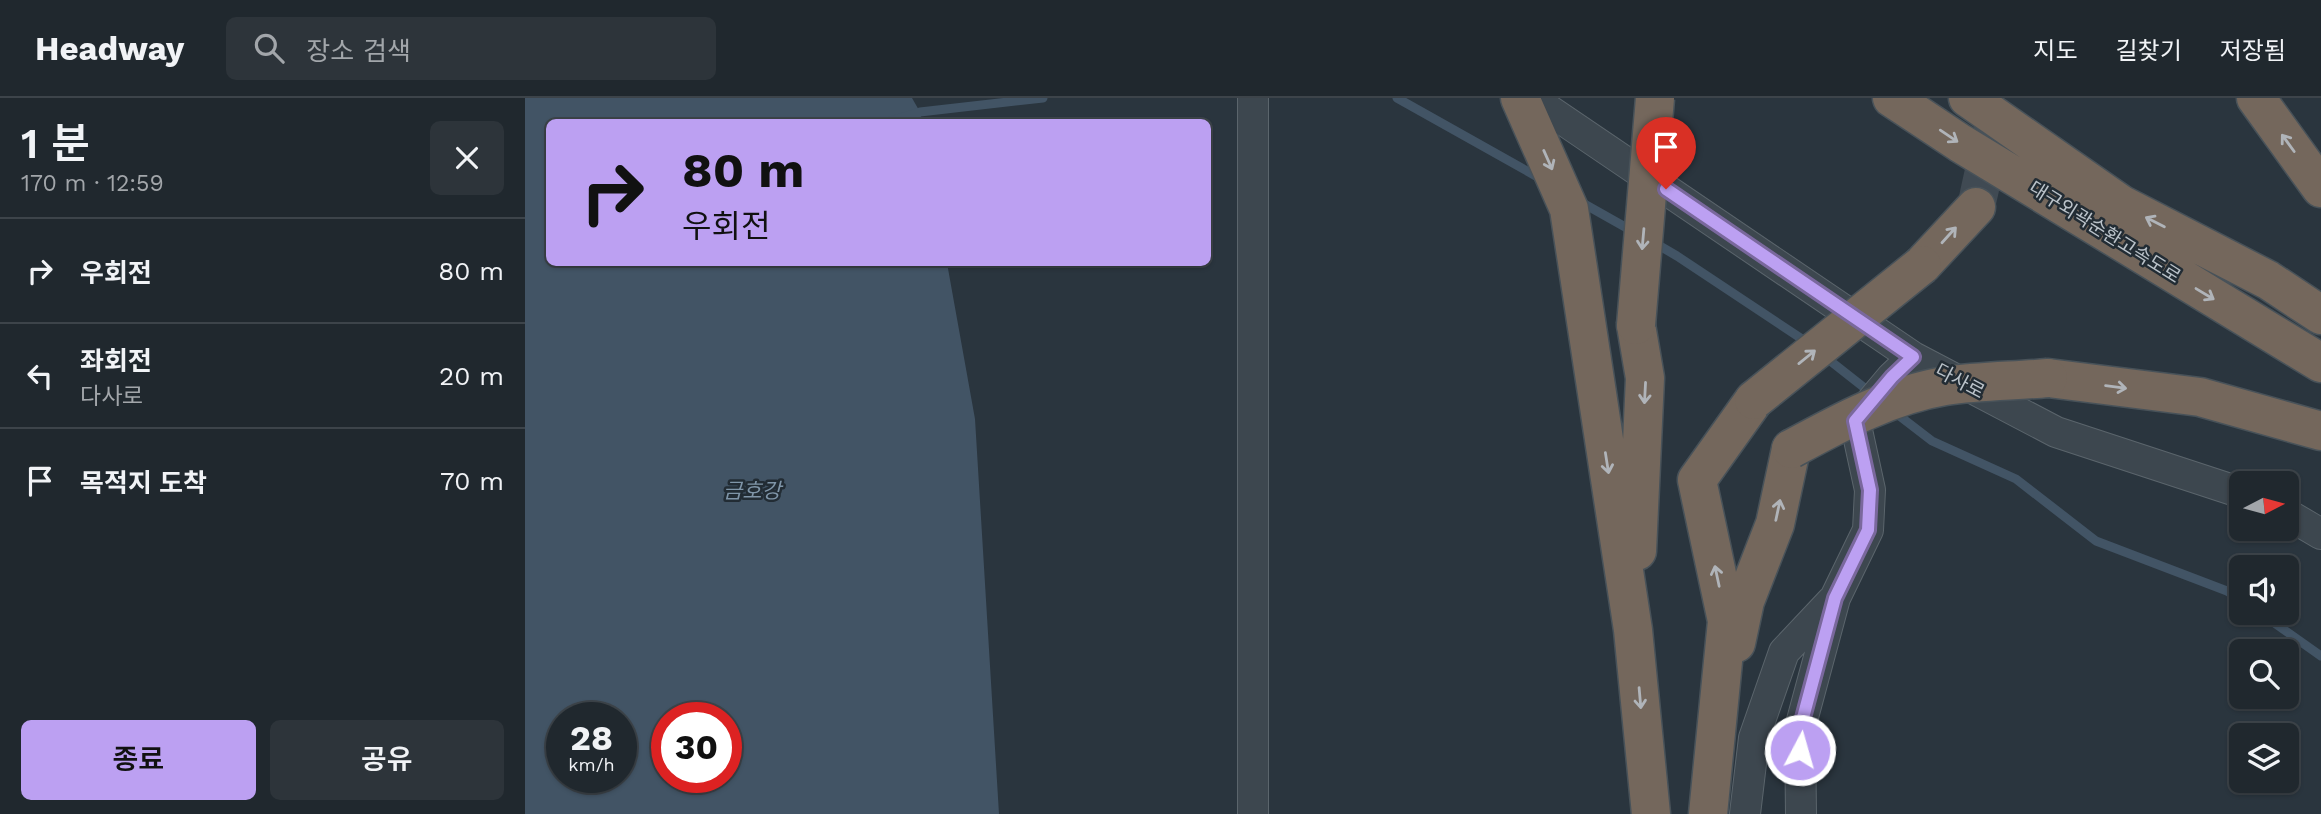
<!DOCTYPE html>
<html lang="ko">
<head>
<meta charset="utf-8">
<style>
  body { margin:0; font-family:"Work Sans","Noto Sans KR",sans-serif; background:#2d343a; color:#f1f3f6; height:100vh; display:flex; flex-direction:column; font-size:26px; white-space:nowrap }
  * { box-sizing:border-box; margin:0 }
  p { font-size:23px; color:#a2a6aa }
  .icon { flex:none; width:38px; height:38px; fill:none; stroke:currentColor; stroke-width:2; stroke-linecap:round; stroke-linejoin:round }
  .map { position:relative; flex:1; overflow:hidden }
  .sheet { display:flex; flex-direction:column; background:#20282e; width:525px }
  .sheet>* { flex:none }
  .top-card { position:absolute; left:21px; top:21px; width:665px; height:147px; border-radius:10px; box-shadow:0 2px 5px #0004,0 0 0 2px #3d444a; background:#bca0f2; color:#111; overflow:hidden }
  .needle { width:46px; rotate:84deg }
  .tools { position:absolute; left:1704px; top:373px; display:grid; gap:14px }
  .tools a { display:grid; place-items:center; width:70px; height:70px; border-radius:10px; background:#20282e; box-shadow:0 2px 5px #0004,0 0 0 2px #3d444a; font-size:35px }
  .speed { position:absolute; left:21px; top:604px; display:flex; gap:14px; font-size:35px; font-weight:700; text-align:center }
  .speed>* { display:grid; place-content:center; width:91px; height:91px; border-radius:50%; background:#20282e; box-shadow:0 2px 5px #0004,0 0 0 2px #3d444a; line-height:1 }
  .speed small { font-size:18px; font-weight:400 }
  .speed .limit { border:10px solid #d22; background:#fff; color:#111 }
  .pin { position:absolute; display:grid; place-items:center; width:60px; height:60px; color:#fff; margin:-72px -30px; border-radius:50% 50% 50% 0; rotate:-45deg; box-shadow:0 0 7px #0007 }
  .pin .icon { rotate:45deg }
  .me { position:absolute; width:77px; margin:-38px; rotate:6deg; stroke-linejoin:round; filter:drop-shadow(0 0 5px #0008) }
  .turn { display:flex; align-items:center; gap:24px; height:147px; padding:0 21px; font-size:32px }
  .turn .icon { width:91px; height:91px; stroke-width:2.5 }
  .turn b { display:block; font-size:49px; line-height:60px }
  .round { display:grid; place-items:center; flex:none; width:74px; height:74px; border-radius:10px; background:#2d343a }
  .head { display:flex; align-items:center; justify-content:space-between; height:119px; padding:0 21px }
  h1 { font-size:42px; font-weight:600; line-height:52px }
  .action { display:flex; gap:14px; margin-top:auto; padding:14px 21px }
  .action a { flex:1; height:80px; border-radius:10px; background:#bca0f2; color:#111; font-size:28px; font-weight:600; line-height:80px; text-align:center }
  .action a+a { background:#2d343a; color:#f1f3f6 }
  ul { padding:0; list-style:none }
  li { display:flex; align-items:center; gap:21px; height:105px; padding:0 21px; border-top:2px solid #3d444a }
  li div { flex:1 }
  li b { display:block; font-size:26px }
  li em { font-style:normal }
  header { display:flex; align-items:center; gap:42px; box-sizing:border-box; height:98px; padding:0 35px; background:#20282e; border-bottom:2px solid #3d444a }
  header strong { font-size:33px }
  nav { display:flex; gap:38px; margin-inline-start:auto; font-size:24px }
  .search { width:490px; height:63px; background:#2d343a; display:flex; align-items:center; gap:18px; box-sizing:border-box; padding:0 24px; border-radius:10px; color:#a2a6aa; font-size:26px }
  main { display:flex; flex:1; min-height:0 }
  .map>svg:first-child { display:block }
  .water { fill:#425465; fill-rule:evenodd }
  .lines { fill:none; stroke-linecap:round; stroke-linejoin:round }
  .stream { stroke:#425465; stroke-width:9 }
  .highway-tunnel { stroke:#404a53; stroke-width:38; stroke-dasharray:38 19; stroke-linecap:butt }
  .minor-casing { stroke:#5b656c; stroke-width:32 }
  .highway-casing { stroke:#485259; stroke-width:41 }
  .minor { stroke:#3d474f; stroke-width:30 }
  .highway { stroke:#74675c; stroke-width:38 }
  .highway-bridge-casing { stroke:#485259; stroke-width:41; stroke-linecap:butt }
  .highway-bridge { stroke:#74675c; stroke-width:38 }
  .oneway { stroke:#b0b4b9 }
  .route-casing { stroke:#7a689d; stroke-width:18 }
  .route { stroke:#bca0f2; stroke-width:12 }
  .labels { text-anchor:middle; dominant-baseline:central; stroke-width:5; stroke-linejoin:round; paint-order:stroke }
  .street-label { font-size:19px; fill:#bac2c9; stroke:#222c34 }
  .water-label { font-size:21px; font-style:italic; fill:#7f95a8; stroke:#222c34 }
</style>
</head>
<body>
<header>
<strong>Headway</strong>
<div class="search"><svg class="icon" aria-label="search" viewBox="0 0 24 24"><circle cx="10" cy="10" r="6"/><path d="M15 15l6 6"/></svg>장소 검색</div>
<nav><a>지도</a><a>길찾기</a><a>저장됨</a></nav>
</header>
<main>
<section class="sheet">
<div class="head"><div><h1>1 분</h1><p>170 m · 12:59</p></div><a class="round"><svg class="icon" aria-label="close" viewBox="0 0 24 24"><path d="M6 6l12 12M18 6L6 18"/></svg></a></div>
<ul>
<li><svg class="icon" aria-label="right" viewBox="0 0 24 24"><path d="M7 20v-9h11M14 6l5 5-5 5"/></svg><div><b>우회전</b></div><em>80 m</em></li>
<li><svg class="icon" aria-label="left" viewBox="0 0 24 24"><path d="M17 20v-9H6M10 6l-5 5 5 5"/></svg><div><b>좌회전</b><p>다사로</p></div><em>20 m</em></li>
<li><svg class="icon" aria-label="arrive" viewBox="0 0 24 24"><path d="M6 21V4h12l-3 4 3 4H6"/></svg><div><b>목적지 도착</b></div><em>70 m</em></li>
</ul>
<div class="action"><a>종료</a><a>공유</a></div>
</section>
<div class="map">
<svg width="1796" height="716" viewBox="0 0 1796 716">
  <rect width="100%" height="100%" fill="#2a353e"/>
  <path class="water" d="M0 0H387L395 14 397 24H24V164L422 165 450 321 474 716H0ZM37 620H96V679H37ZM142 620H201V679H142Z"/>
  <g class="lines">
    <path class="stream" d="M872 0 1018 82
      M362 24 395 14 518 0
      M1054 103 1109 134
      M1128 144 1152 158 1283 245
      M1299 258 1346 295
      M1368 313 1407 343 1491 381 1571 443 1702 493 1717 503
      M1734 514 1796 558"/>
    <path class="highway-tunnel" d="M1451 109 1475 0"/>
    <g class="minor-casing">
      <path id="minor" d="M728 0V716
        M1006 0 1388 259 1531 334 1717 395
        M1762 416 1796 436
        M1220 716 1229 640 1259 554 1307 503
        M1276 716 1275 630 1310 500 1343 432 1345 392 1330 323 1367 279 1388 259"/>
    </g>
    <g class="highway-casing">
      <path id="highway" d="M995 0 1044 111 1108 532 1126 716
        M1367 0 1435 45 1796 265
        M1443 0 1597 107 1743 182 1796 217
        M1731 0 1796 90
        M1397 167 1451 109
        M1111 227 1120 280 1112 453
        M1523 280 1675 299 1796 333
        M1211 545 1220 503 1250 426 1266 351
        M1183 716 1202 523 1172 382 1229 302"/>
    </g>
    <use href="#minor" class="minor"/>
    <use href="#highway" class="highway"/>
    <g class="highway-bridge-casing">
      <path id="highway-bridge" d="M1111 227 1130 0
        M1229 302 1397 167
        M1266 351C1314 325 1365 297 1420 288 1454 283 1489 283 1523 280"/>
    </g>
    <use href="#highway-bridge" class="highway-bridge"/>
  </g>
  <defs><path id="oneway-shaft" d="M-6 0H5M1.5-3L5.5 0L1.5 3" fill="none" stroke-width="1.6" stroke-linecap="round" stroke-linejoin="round" transform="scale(1.75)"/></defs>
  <g class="oneway">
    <use href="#oneway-shaft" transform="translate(1424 38) rotate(34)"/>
    <use href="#oneway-shaft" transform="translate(1763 45) rotate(-126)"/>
    <use href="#oneway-shaft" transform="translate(1023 62) rotate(66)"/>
    <use href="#oneway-shaft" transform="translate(1630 124) rotate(-153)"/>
    <use href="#oneway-shaft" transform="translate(1424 137) rotate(-48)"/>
    <use href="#oneway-shaft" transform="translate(1118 141) rotate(95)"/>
    <use href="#oneway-shaft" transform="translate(1680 196) rotate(31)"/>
    <use href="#oneway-shaft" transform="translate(1282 259) rotate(-39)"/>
    <use href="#oneway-shaft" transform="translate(1591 289) rotate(7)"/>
    <use href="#oneway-shaft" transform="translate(1120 295) rotate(93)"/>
    <use href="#oneway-shaft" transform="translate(1082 365) rotate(81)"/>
    <use href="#oneway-shaft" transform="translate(1253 412) rotate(-78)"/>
    <use href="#oneway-shaft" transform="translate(1192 478) rotate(-102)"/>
    <use href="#oneway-shaft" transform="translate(1115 600) rotate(85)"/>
  </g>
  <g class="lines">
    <g class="route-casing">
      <path id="route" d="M1141 91 1388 259 1367 279 1330 323 1345 392 1343 432 1310 500 1275 631V652"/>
    </g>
    <use href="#route" class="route"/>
  </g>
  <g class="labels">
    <g class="street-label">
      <text transform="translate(1580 134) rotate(32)">대구외곽순환고속도로</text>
      <text transform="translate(1435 283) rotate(28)">다사로</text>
    </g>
    <g class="water-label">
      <text x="227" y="392">금호강</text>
    </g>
  </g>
</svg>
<div class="tools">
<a><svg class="needle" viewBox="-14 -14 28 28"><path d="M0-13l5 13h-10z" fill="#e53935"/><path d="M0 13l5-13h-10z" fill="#a2a6aa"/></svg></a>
<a><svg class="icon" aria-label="sound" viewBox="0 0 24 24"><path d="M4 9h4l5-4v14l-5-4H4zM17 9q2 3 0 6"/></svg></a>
<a><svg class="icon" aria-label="search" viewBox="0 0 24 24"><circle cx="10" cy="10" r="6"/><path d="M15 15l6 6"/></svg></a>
<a><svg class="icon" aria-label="layers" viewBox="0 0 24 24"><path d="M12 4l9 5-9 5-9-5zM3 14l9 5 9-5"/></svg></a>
</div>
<div class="speed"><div>28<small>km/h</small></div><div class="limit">30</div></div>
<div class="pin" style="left:1141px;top:91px;background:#d93025"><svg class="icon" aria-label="arrive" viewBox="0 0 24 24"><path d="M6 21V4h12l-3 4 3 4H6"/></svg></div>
<svg class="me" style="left:1275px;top:652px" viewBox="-20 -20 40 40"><circle r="17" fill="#bca0f2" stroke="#fff" stroke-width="3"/><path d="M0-11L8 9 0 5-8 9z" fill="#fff"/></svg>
<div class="top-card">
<div class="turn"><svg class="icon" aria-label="right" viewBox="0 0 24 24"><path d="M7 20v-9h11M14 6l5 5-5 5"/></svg><div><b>80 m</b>우회전</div></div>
</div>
</div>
</main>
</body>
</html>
